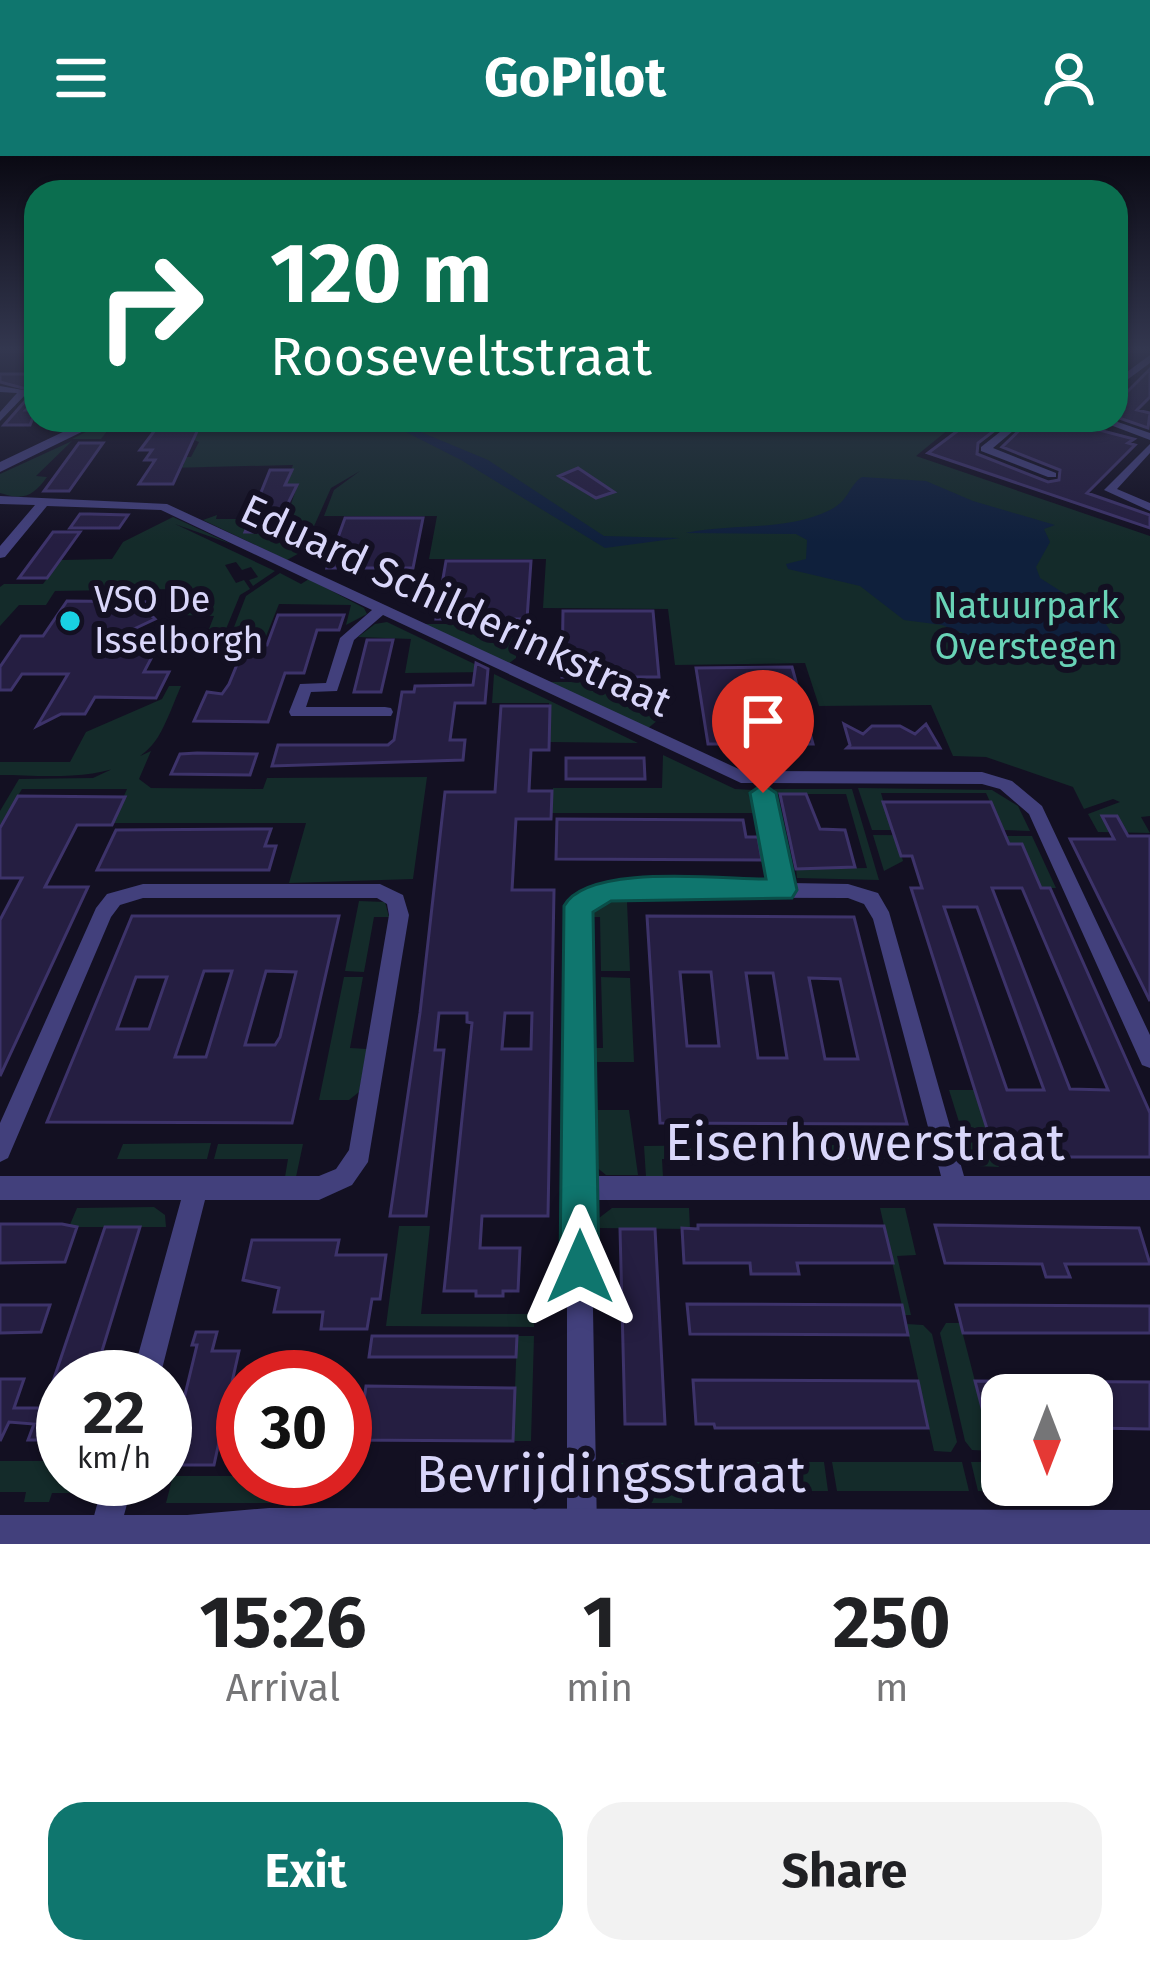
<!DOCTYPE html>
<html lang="en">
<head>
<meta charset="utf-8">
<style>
  body { margin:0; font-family:"Fira Sans",sans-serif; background:#f2f2f2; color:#202124; height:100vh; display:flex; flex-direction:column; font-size:45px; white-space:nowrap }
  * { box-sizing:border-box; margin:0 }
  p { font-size:39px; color:#757577 }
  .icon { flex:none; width:66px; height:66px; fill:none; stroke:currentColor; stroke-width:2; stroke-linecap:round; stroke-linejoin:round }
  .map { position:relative; height:1388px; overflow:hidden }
  .sheet { display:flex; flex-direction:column; background:#fff; flex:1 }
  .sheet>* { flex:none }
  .hud { position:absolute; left:24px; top:24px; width:1104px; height:252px; border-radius:36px; box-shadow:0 3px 9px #0004; background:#0b6e4f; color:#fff; overflow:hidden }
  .needle { width:78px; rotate:180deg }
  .tools { position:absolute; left:981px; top:1218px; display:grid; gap:24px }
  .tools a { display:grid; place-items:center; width:132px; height:132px; border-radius:24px; background:#fff; box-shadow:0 3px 9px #0004; font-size:60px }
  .speed { position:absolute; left:36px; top:1194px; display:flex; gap:24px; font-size:60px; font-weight:700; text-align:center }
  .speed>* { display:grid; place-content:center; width:156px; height:156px; border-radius:50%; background:#fff; box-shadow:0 3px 9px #0004; line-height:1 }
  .speed small { font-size:30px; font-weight:400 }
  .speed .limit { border:18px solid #d22; background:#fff; color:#111 }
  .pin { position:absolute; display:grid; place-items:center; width:102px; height:102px; color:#fff; margin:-123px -51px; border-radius:50% 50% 50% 0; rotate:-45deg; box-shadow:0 0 12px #0007 }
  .pin .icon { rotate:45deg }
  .me { position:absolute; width:132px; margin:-66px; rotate:0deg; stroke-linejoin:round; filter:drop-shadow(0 0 9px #0008) }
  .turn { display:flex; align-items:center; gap:42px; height:252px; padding:0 48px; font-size:54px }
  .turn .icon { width:156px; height:156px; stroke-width:2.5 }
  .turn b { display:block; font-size:84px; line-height:102px }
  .eta { display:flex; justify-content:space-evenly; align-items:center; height:204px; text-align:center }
  .eta b { font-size:72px; font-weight:700; line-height:84px }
  .button { display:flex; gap:24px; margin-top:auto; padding:24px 48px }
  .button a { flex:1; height:138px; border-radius:36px; background:#0f766e; color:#fff; font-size:48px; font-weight:700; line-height:138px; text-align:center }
  .button a+a { background:#f2f2f2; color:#202124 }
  header { display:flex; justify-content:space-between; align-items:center; height:156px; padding:0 48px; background:#0f766e; color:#fff; font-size:54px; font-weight:700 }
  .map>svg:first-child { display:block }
  .green { fill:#142b2a }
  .water { fill:#0f203c }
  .building { fill:#251e41; stroke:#3d336a; stroke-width:3; fill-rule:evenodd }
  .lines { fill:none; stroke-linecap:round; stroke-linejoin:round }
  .minor { fill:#42407c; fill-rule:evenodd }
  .tertiary { fill:#42407c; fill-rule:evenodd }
  .route { fill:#0f766e; stroke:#0a4d48; stroke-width:3 }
  .poi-dot { fill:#19d2e3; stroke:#131022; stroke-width:4.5 }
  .labels { text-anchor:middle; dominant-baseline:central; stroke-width:12; stroke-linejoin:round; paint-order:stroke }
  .far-poi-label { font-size:36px; fill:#d9d6fa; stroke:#131022; text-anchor:start }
  .far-park-label { font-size:36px; fill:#69d3b7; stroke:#131022 }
  .street-label { font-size:42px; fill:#d9d6fa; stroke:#131022 }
  .near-street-label { font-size:51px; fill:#d9d6fa; stroke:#131022 }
</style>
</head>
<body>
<header><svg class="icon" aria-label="menu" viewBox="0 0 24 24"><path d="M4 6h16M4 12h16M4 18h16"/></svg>GoPilot<svg class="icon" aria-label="person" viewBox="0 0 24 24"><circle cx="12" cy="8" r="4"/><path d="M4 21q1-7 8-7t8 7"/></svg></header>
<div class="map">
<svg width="1150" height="1388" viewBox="0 0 1150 1388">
  <rect width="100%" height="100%" fill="#131022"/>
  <path class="green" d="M110 264H960L916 300 1150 380V660L1141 661 1150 677 1098 676 1088 658 1120 646 1113 643 1084 653 1073 631 986 601 953 600 931 549 819 550 805 507 675 509 668 453 543 452 546 403H429L437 360H324L334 334 360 315 331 332 303 395 287 404 203 364 217 359 216 363H242L240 369 284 370 297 330 285 329 293 309 165 312 184 309V301H191L199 286 192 283 200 268 114 266 101 283H72Z
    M72 285 36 320 47 321C33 340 24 345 0 337V318Z
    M173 361 231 388 175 368 275 415 253 430 249 424 258 421 251 411 242 414 236 406 225 409 236 427 244 424 250 433 240 439 226 473H209L214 460 181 459 167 453 177 433 55 435 46 449H19L0 470V431L4 428H43L61 404 112 403 123 386Z
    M280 417 301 428 309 423 364 452 367 458 346 469 351 449 279 448 265 483 229 484 246 440Z
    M387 466 489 515V516L405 517 411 483 358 481 375 468Z
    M423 468H469L468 474 478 482H512L518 474 516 502 508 508Z
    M494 518 638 587 549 586V547H492Z
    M550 526H598L599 533 607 534 613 543H650V534H654L658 564 647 573Z
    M169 530H181C174 546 167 566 158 581 127 630 48 619 0 619V606H70L86 576 162 543Z
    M151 595 139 623 151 632 263 633 267 622 427 621 413 723 289 727 306 667H112L127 633H22L0 669V655L19 623 93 622Z
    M663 599 735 633 754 634 759 657H552L553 632H662Z
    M858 632 992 634 1018 650 1030 675 1003 674 986 637H881L892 674H872Z
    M774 633H852L879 724 797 722 796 713 867 712 846 638H775Z
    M873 679 1032 680 1056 732H1041L1021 688 898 687 903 705 884 715Z
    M359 745 385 746 389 761H374L364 816 345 815Z
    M593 746H627L630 815H601L600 761H585Z
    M344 821H363L350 892 367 893 359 936 349 944H319Z
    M601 821 630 822 634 906H593V892H603Z
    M949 934H974L999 1011 978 1010 971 1004Z
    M596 954H629L638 1019H606L589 1005 587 992 596 991Z
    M211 987 207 1003H117L123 988Z
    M218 988H303L296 1021H285L288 1003H214Z
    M727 989 729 1003H662L663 1021H646L644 990Z
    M905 989 909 1003H815L813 989Z
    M154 1051 165 1059 166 1071H69L77 1052Z
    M612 1052H689L690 1073 597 1072 599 1062Z
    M880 1052H905L916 1099 897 1100 911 1159H904Z
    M399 1070H430L421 1158H534V1171L386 1170Z
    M946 1167H960L993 1295 972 1294 965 1285 940 1177Z
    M906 1168 923 1169 932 1178 957 1286 951 1296 934 1295Z
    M517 1180H534L531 1285H513Z
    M0 1305H63V1323H88L71 1337H52L49 1346H24L26 1336H0Z
    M710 1306 712 1335H682V1347H637L610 1307Z
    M719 1306H824L828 1335H721Z
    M832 1306H962L969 1335H837Z
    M971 1306H1002V1329H1092V1306H1102L1111 1335H978Z
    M173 1320H243L252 1323V1330H327L325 1340H301L299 1347H166Z"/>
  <path class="water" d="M355 264H392L488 304 604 380 680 382 605 392 461 304 396 271 382 266 370 271Z
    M862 321 926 325 973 345 1055 369 1044 373 1050 386 1036 411 1040 422 1100 460 1112 477 1104 487 1087 492 1045 489 1005 478 979 483 942 469 904 464 860 430 788 413 786 408 806 403 807 384 796 378 686 377C735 367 784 376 830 354 849 345 849 329 862 321Z"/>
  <path class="building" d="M1150 213V241L1137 254 1150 257 1148 272 1116 261V247Z
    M0 218H36V244L26 254H36L30 269H4L34 235 0 226Z
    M972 264H1008L978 287 977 298 1048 326 1059 324 1060 314 1002 291 1030 264H1061L1134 283 1128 287 1135 289 1087 337 1150 359V372L928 297Z
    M158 270 199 271 173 328H139L155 304H145L152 294H140Z
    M79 287H103L69 335H44Z
    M578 312 614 336 596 342 559 320Z
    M270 314H292L285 329H297L274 376H245Z
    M80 358H90L128 359 119 372H70Z
    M345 362H423L413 412H327Z
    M53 376H80L47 422H19Z
    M446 405H531L527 463H436Z
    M67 445 157 446 150 458 155 463 119 480H163L144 516H169L156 542 95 541 85 558H61L37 570 68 518H22L11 534H0V511L21 480H43Z
    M563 455H653L659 521H562Z
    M278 459H344L339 474H317L304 517H285L268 566 194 565 207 536 222 538 229 528 245 489H267Z
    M367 484H393L381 536H354Z
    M476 507 488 513 485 547H455L450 584H465L463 604 272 610 278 589H388L394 584 402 536H414L415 530 473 529Z
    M792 511 813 588H708L696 512Z
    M501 550H550L549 594H531L529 635H552L551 663H516L512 734H554L548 1060H482L480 1092H520L518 1135H503V1140H476V1135H444L472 867 467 866V857H439L435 894H444L426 1060H390L420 857 445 636H495ZM505 857H532L531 893H502Z
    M844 568 863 578 872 570H900L915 578 926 568 940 592H847L850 589Z
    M180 598 197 597 257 598 250 619 171 618Z
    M566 602H644L645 623H566Z
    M780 638H806L820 673 845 674 855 711 796 713Z
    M18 640 125 641 112 669H77L45 731H88L0 920V764L22 722H0V672Z
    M883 646H991L1009 688H1022L1041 732H1050L1150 957V1001H996L911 732H922L912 700H901ZM992 732H1022L1108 934 1070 933ZM944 751H977L1044 934H1007Z
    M1102 660H1117L1128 680H1150V845L1070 683H1114Z
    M557 663 743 664 746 681H758L762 704 556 703Z
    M271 673 265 690H276L269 714H97L116 674Z
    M132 760H339L292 967 47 966ZM204 815H232L206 901H175ZM266 815 296 816 280 881 275 889H245ZM136 821H167L149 873H117Z
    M647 760 854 761 907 968 660 967ZM680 816H711L719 890H687ZM746 817H773L787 902H758ZM809 822 840 823 858 903H825Z
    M0 1068H62L77 1071 65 1106 0 1107Z
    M698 1069 884 1070 893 1107H797L799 1118H751L750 1107H684L682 1072 698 1073Z
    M935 1069 1139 1072 1150 1108H1065L1070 1121H1046L1042 1108 945 1107Z
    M105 1071H140L94 1221H63V1284H28L34 1268 9 1266 0 1285V1223H24L14 1252H44Z
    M620 1073H655L665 1268H625Z
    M252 1084H339L336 1099H386L380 1143H372L367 1173H321L323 1156H274L279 1132 243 1124Z
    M687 1148 902 1149 908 1179 690 1178Z
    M0 1149H50L41 1176 0 1177Z
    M956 1149 1150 1150V1177H963Z
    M196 1176H217L212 1195H239L228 1244H243V1258H225L214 1309H168L197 1189H192Z
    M372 1180H517L516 1201H369Z
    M693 1224 918 1225 928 1272H715L714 1268H696Z
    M975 1225 1150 1226V1273L1092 1272V1239H1002V1271H987Z
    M366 1230 515 1232 513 1285 345 1284V1265H361Z"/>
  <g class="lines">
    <path class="minor" d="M1150 199V207L1116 232V224Z
      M0 230 29 235 0 265V256L17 237 0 236Z
      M1015 264H1026L993 292 1056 317V321H1048L981 295V291Z
      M1097 264H1112L1150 277V284Z
      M1150 288V297L1117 333 1150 347V355L1104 334Z
      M0 340 167 348 743 615 982 616 1012 625 1042 650 1150 879V912L1142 909 1029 658 1000 633 982 628 741 627 383 459 354 484 337 535 311 536 306 551H385L391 552 393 556 391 560H291L289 556 300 528 326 527 340 482 372 454 161 354 47 350 5 401 0 402V390L35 349 0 348Z
      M763 631 771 637 790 727 848 728 878 737 889 756 964 1020H1150V1044H591L597 1373 593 1384 582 1388 571 1384 567 1373V761L578 738 607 727H771L755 637ZM608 741 848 742 864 748 873 763 941 1020H591L587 761 592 748Z
      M143 728H380L403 739 409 759 368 1006 352 1029 319 1044H205L160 1221H132L181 1044H0V1020H319L336 1013 349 994 389 759 387 748 377 742H143L120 749 111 761 8 1002 0 1006V967L96 752 107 738Z
      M104 1323H134L116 1388H90L88 1382Z"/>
    <path class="tertiary" d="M88 264H106L0 316V306Z
      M269 1352 1150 1354V1388H0V1359H187Z"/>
  </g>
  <linearGradient id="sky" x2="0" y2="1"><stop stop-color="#0a0913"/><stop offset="0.5" stop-color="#33374f"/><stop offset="1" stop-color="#33374f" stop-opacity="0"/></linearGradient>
  <rect width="1150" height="386" fill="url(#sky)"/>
  <path class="route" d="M763 628 776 637 797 734 792 742 611 745 593 756 599 1111 593 1125 580 1130 566 1125 560 1111 564 750C587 707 721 723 766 723L750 637Z"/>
  <circle class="poi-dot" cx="70" cy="465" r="12"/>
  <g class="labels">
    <g class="far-poi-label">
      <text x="94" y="444">VSO De<tspan x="94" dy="41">Isselborgh</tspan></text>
    </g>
    <g class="far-park-label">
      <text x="1026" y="450">Natuurpark<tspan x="1026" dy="41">Overstegen</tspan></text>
    </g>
    <g class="street-label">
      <text transform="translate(456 450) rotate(25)">Eduard Schilderinkstraat</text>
    </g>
    <g class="near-street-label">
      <text x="865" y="987">Eisenhowerstraat</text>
      <text x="611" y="1319">Bevrijdingsstraat</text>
    </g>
  </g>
</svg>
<div class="tools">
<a><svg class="needle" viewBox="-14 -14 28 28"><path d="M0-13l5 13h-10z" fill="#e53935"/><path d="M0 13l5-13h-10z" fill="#757577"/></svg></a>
</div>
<div class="speed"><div>22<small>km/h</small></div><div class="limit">30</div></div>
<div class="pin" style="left:763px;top:637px;background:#d93025"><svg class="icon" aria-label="arrive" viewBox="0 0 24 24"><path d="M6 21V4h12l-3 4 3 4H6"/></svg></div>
<svg class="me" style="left:580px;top:1111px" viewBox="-20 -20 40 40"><path d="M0-17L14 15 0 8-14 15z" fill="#0f766e" stroke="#fff" stroke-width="4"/></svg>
<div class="hud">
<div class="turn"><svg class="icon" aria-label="right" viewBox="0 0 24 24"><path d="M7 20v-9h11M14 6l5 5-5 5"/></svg><div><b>120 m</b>Rooseveltstraat</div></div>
</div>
</div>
<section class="sheet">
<div class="eta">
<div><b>15:26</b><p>Arrival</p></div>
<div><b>1</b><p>min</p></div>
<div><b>250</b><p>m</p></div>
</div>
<div class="button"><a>Exit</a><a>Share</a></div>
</section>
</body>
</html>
